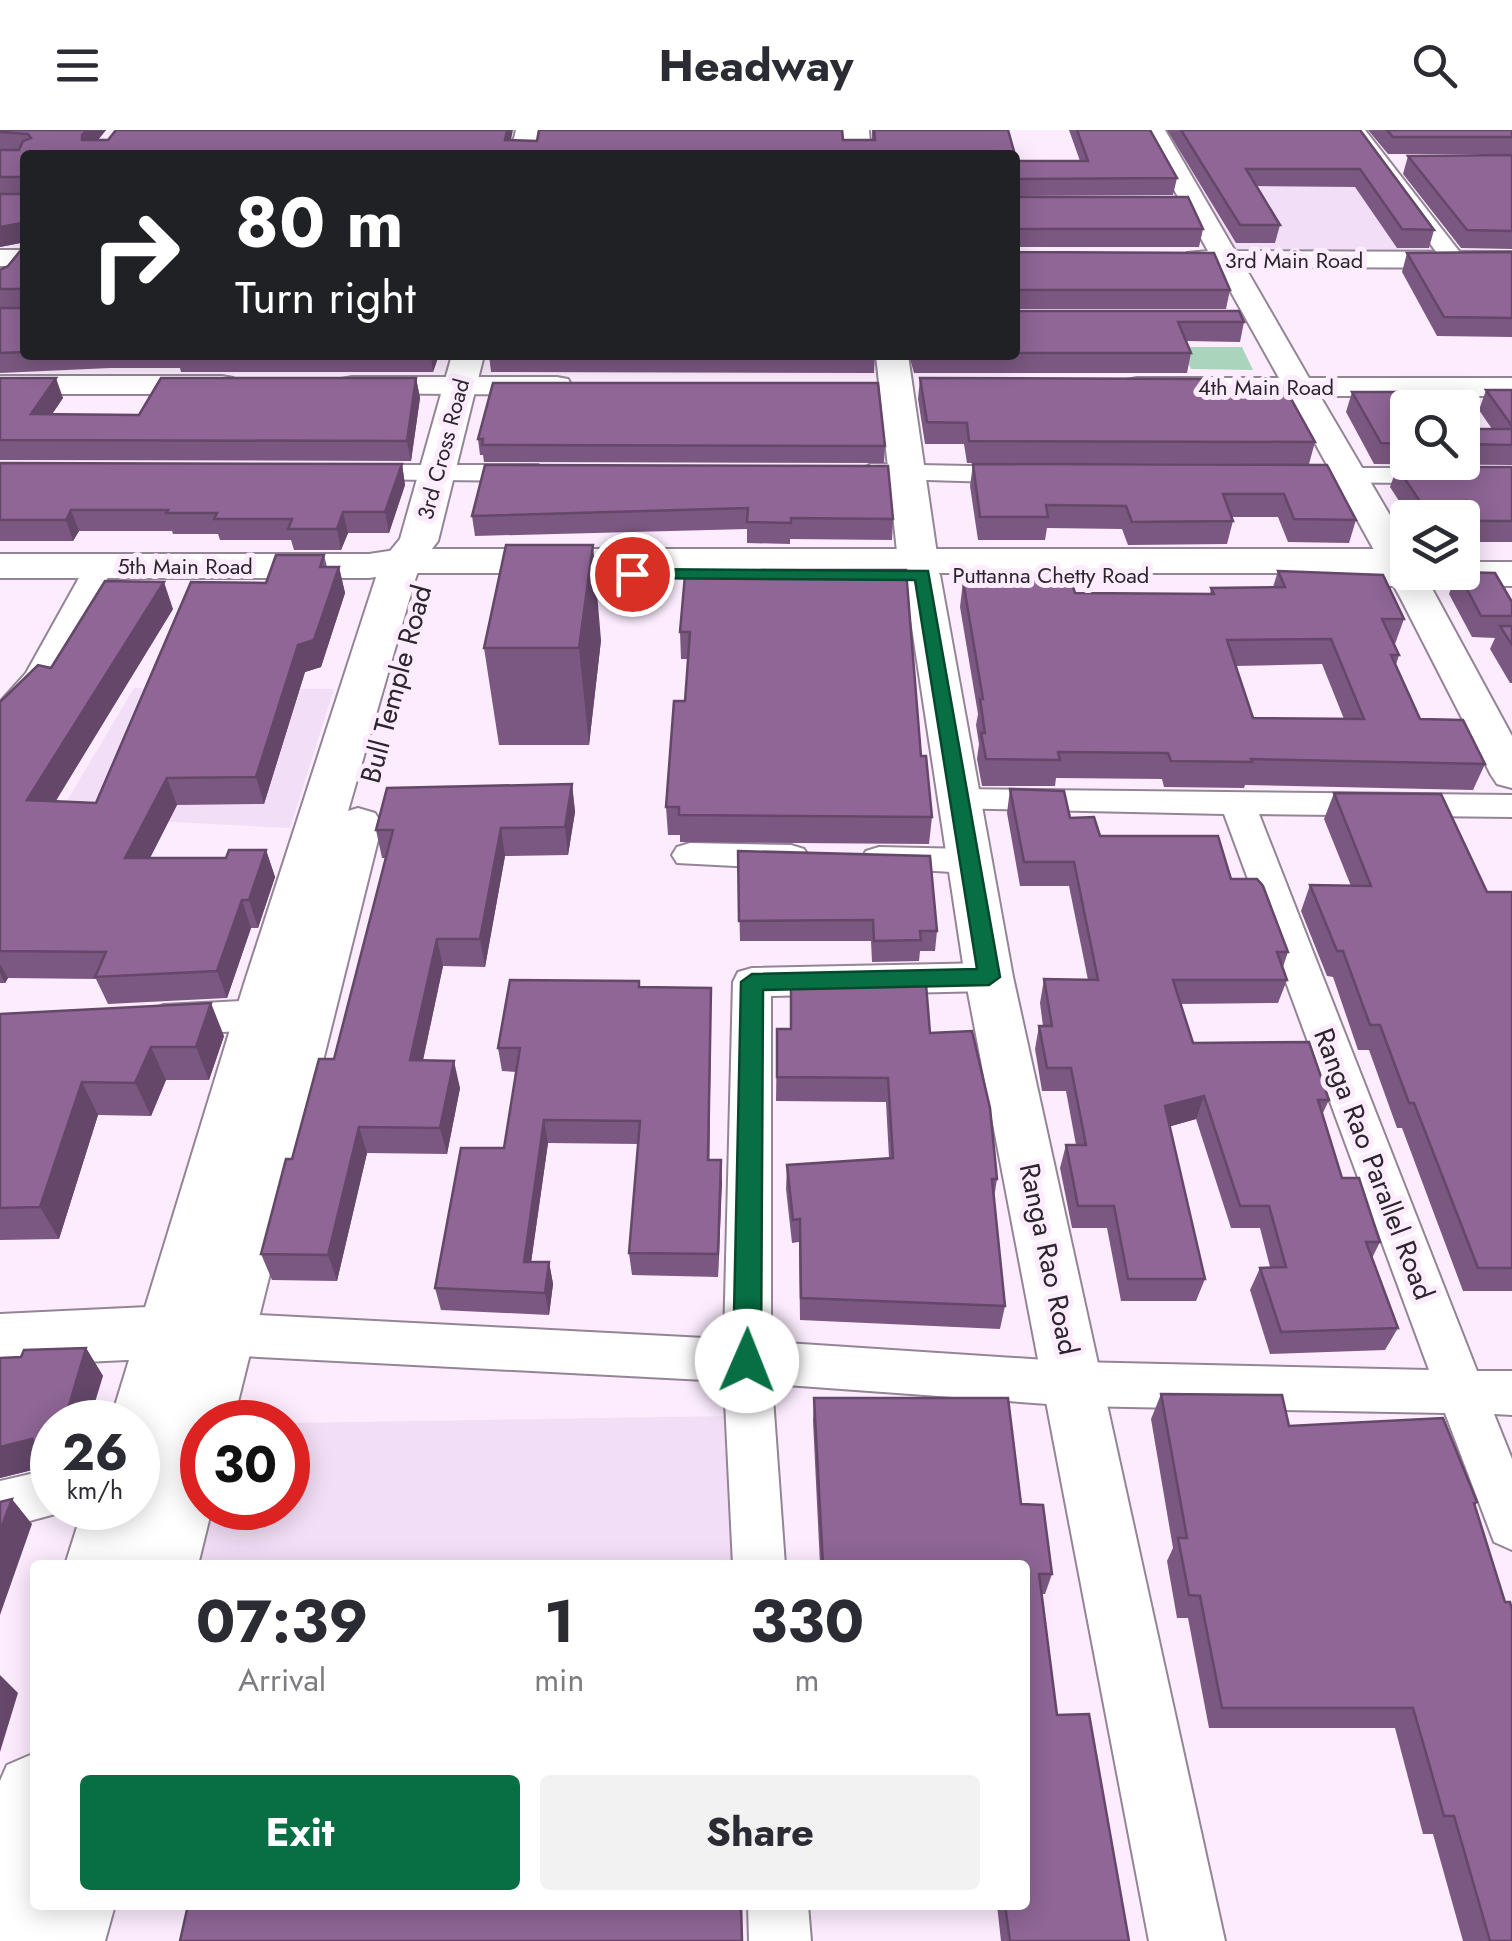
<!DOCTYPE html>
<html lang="en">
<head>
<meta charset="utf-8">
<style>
  body { margin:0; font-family:Jost,sans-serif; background:#f2f2f3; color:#2b2b33; height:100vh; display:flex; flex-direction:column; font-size:38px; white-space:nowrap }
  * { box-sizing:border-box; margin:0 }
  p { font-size:32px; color:#7c7c81 }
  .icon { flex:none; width:55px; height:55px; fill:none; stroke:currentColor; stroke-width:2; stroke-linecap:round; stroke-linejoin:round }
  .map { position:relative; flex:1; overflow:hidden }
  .sheet { position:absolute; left:30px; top:1430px; width:1000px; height:350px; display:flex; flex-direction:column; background:#fff; border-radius:10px; box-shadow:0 5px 25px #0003 }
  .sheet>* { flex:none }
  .hud { position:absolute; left:20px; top:20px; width:1000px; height:210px; border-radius:10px; box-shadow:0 5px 25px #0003; background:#202124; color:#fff; overflow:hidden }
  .fabs { position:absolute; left:1390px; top:260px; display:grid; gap:20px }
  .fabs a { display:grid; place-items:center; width:90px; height:90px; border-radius:10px; background:#fff; box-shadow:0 5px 25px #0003; font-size:50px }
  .speed { position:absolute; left:30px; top:1270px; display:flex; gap:20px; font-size:50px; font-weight:700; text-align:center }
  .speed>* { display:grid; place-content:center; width:130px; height:130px; border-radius:50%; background:#fff; box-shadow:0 5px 25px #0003; line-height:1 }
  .speed small { font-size:25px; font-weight:400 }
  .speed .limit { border:15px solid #d22; background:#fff; color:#111 }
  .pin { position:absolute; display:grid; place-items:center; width:85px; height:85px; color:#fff; margin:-42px; border:5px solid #fff; border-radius:50%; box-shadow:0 2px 10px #0007 }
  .me { position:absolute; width:110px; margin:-55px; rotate:1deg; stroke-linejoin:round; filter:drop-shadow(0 0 8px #0008) }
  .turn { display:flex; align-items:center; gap:35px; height:210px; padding:0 50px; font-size:45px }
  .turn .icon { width:130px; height:130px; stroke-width:2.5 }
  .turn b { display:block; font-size:70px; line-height:85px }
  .eta { display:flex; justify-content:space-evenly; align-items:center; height:170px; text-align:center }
  .eta b { font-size:60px; font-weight:700; line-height:70px }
  .primary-button { display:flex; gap:20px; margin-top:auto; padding:20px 50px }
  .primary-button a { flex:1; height:115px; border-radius:10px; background:#086f45; color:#fff; font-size:40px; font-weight:700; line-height:115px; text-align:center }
  .primary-button a+a { background:#f2f2f3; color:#2b2b33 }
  header { display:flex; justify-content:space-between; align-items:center; height:130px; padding:0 50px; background:#fff; font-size:45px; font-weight:700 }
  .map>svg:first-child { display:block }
  .built { fill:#f2def6 }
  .green { fill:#aad5bc }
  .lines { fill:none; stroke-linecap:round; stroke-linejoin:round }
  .minor-casing { stroke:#938595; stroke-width:4 }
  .tertiary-casing { stroke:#938595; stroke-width:4 }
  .secondary-casing { stroke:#938595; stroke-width:4 }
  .primary-casing { stroke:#938595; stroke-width:4 }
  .minor { fill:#fff; fill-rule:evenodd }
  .tertiary { fill:#fff; fill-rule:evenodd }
  .secondary { fill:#fff; fill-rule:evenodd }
  .primary { fill:#fff; fill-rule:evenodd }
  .wall { fill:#7b5881; fill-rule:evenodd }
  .shaded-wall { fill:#644769 }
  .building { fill:#8f6696; stroke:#644769; stroke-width:2.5; fill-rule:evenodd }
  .route { fill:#086f45; stroke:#05482d; stroke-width:2.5 }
  .labels { text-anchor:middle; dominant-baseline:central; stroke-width:10; stroke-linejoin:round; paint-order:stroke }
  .far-street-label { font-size:22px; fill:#2b252c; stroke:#fcecfe }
  .street-label { font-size:28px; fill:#2b252c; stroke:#fcecfe }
</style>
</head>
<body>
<header><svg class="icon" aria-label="menu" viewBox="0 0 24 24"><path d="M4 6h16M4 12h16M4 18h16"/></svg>Headway<svg class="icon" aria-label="search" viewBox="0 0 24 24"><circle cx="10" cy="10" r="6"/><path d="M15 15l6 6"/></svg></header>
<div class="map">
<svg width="1512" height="1811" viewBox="0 0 1512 1811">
  <rect width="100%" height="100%" fill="#fcecfe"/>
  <path class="built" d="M1168 0H1347L1439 121H1231Z
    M134 558 334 559 290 698 58 686Z
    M733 1286 738 1435H200L213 1378H288V1293Z"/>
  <path class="green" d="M1181 217H1242L1253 240 1191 239Z"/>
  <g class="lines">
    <g class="minor-casing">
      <path id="minor" d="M1346 0H1365L1462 125 1465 130 1462 135H1446Z
        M871 334 1023 337 1036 345 1023 353 862 348 858 342Z
        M351 335H538L551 343 538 351 342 349 338 343Z
        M1316 338H1512V354L1307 352 1303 346 1307 340Z
        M99 428 109 431 113 437C93 476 43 591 0 602V572L26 543 85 437 89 431Z
        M958 659 1512 665V687L1259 684 1477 1241H1512V1285L1494 1284 1512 1329V1420L1494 1412 1445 1283 1076 1276 772 1254 785 1435H733L724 1251 203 1224 186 1218 179 1203 186 1188 203 1182 724 1209 733 852 738 842 752 838 989 833 1003 837 1008 847 1003 857 989 861 771 866V1212L1076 1232 1429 1240 1224 684 946 678 941 670 946 662Z
        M690 713 791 715 804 719 809 727 804 735 791 739 677 733 672 725 677 717Z
        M879 717 969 719 982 723 987 731 982 739 969 743 866 737 861 729 866 721Z
        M262 870 276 875 282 885 276 895 262 900 164 905 150 900 144 890 150 880 164 875Z
        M52 1339V1378L70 1380 0 1399V1351Z
        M748 1775H808L811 1811H749Z"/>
    </g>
    <g class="tertiary-casing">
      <path id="tertiary" d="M1141 0H1165L1235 121 1512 122V138L1245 137 1309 248H1512V266H1320L1408 416V442H1423L1512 606V658L1497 654 1491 645 1401 469 1289 266H1137L1126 264 1122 257 1126 250 1137 248H1279L1217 137H1197L1183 129 1187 123 1208 121Z
        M0 120H25V136H0Z
        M0 246H222L233 248 237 255 233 262 222 264H0Z
        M352 247H557L568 249 572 256 568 263 557 265 341 263 337 256 341 249Z
        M922 434 935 437 940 445 1013 847 1225 1811H1149L965 847 904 445 909 437Z
        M169 1176 190 1184 198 1202 190 1220 169 1228 0 1236V1184Z"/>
    </g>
    <g class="secondary-casing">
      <path id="secondary" d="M516 0H542L536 25H510Z
        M843 0H869L871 25H845Z
        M452 225H484L438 411 421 433 415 450 348 681 358 678 375 683 382 694 233 1292H202V1378H212L198 1435H65L83 1378H138V1352L146 1362 154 1336 138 1342V1292H110L244 854 375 450 382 431 400 409Z
        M876 225H908L938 431 932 439 918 443 904 439 898 431Z
        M35 1623V1775H115L105 1811H0V1651L7 1635Z"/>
    </g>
    <g class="primary-casing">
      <path id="primary" d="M402 419H1408V442H1462V432H1512V456H1371L1357 452 1352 443H402L369 448H0V424H369Z"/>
    </g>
    <use href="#minor" class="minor"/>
    <use href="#tertiary" class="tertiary"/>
    <use href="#secondary" class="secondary"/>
    <use href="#primary" class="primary"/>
  </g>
  <path class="wall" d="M0 0H106L98 10H872V0H1008L1015 25H25V225H439L433 242H181L180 238H110L0 243V140L8 136 21 120V113L0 117V20H19L0 19Z
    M1069 0H1150L1177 48 1173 65 1017 66 1203 99 1199 117H1015V26L1016 31H1080Z
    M1167 0H1360L1434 100 1429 118H1397L1355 57 1256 56 1280 95 1275 113H1236Z
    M1368 0H1512V24H1388Z
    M1512 25V119L1461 118 1403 44 1408 26Z
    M1015 120 1017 122 1230 160 1226 179H1015L1017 181 1244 192 1240 212 1186 211 1191 223 1187 243H914L909 225H1015Z
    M1512 122V207L1437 206 1402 142 1407 123Z
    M489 225H875L874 243 491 242Z
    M0 248 63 268 52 284 139 285 416 248 420 268 411 331 0 330Z
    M920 248 1206 258 1315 312 1309 334 967 333 964 314H925L918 269Z
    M1486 260H1512V335L1374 334 1346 282 1352 262 1408 278V332H1462V299H1492L1479 280Z
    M478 309 885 316 884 333 484 332 483 325H480Z
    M0 333 402 334 405 355 389 403H348L341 420H294L291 410H220L218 404H173L172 401H79L73 411H0Z
    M973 334 1327 335 1356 390 1349 413 1288 412 1278 387H1232L1233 391 1227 414 1128 415 1122 399 1047 398 1045 410H978L970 356Z
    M485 335 893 389 892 410 790 409V414L747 413V399L475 406 472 386Z
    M1397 337H1512V412H1462V388H1410L1390 357Z
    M324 425 327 437H339L345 463 321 537 305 542 264 674 177 675 150 728H226L266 720 275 747 258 798H251L227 868 108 874 96 849 8 848 5 853H0V572L51 538 173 479 55 671 96 673 266 453Z
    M1278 441 1404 489 1395 514 1399 525 1396 535 1420 589 1485 634 1473 660 1245 655 1244 658 1164 657 1162 649 1056 648 1055 656H982L977 629 979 614 976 595 978 584 960 477 963 451 1075 463 1210 464 1211 458 1273 457ZM1322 534 1344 589 1253 588 1235 536Z
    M1457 442 1512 472V553H1510L1490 519 1495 508 1472 507 1449 464Z
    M685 445 921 626 932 687 929 714 680 712V705H668L666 677 685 571 688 529H681L680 502Z
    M601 510 589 615H499L484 518Z
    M572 654 575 682 568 725 505 726 485 837 443 836 423 930 460 958 447 1024 367 1023 337 1151 272 1150 261 1124 334 929 386 728H382L376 700Z
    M1010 659 1070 688 1100 706 1231 749 1288 822 1283 837 1287 850 1278 873 1180 874 1193 913 1329 970 1322 985 1342 1048 1380 1112 1372 1128 1398 1198 1385 1220 1270 1224 1250 1160 1260 1138 1270 1137 1260 1098H1231L1196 989 1170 996 1205 1149 1196 1171H1121L1107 1098H1072L1060 1038 1066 1015H1076L1066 961H1042L1035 919 1039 896H1043L1040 873 1044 849 1088 850 1069 756H1020L1007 683Z
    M1334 663 1487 762H1512V1161H1463L1402 998H1397L1369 920H1358L1333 847 1327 846 1301 781 1310 755 1351 756 1324 689Z
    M738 721 937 801 935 821H920L919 831 872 832 871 811H740Z
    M868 843 930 903 997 1049 994 1068 1005 1176 1000 1199 800 1190 799 1112 792 1113 786 1059 787 1035 889 1028 886 972 776 971 777 899H790L867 852Z
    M640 857 711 881 709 1030H721L718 1147 632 1145 629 1123 638 1014 548 1013 531 1132H549L553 1154 549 1185 441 1180 435 1158 504 1018 516 942 502 941 498 918Z
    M0 884 224 906 209 950H166L151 986 98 985 59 1109 0 1110Z
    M86 1218 103 1246 52 1292V1349L44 1337 0 1348 21 1227Z
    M1161 1264 1289 1296 1477 1372 1475 1376 1512 1811H1463L1433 1704H1423L1395 1598H1209L1188 1488H1177L1167 1431 1173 1418 1151 1289Z
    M814 1268 1021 1374 1052 1444 1045 1464H1041L1057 1585 1129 1811H1001L997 1775H1025V1435H820L813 1291Z"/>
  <path class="shaded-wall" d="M87 0H106L87 23 82 5Z
    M507 0H513L508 25 505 10Z
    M22 93 25 112 0 117V97Z
    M431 225H439L433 242Z
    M56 248 63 268 38 305 31 284Z
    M416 248 420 268 411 331 407 311Z
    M402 334 405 355 389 403 385 382Z
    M71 380 79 401 73 411 66 390Z
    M343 382 348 403 341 420 337 399Z
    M593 415 601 510 589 615 579 518Z
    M339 437 345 463 321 537 305 542 264 674 256 647 298 515Z
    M164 452 173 479 40 697 27 670Z
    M167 648 177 675 136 755 125 728Z
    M572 654 575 682 568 725 565 697Z
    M501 698 505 726 485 837 480 809Z
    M266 720 275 747 258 798 249 770Z
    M242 770 251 798 227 868 217 841Z
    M437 809 443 836 417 958 410 930Z
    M0 834 8 848 5 853 0 843Z
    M711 858V881L709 1053 708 1030Z
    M211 873 224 906 209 950 196 917Z
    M151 917 166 950 151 986 135 953Z
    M454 931 460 958 447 1024 440 998Z
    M82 952 98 985 59 1109 40 1077Z
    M1204 966 1196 989 1158 1000 1165 976Z
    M544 990 548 1013 528 1154 524 1132Z
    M359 997 367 1023 337 1151 328 1125Z
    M721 1030 722 1053 718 1147V1124Z
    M549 1132 553 1154 549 1185 545 1163Z
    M86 1218 103 1246 89 1292H64Z
    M32 1309 45 1327 36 1328 44 1337 0 1348V1317Z
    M12 1369 32 1394 0 1485V1401Z
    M0 1545 18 1563 0 1622Z"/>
  <path class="building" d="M0 0H87L82 5V10H108L116 0H507L505 10 537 11 539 0H842L843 10H875L874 0H1008L1015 25H25V222L0 223V178H21V159H0V140L8 136 21 120 22 93 0 97V64H22V47H0V20H19L23 11 31 8 28 4 0 2Z
    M1077 0H1150L1177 48 1015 49V26L1016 31H1088Z
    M1181 0H1360L1434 100 1402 99 1360 39H1246L1280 95H1240Z
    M1387 0H1512V7H1393Z
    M1512 25V101L1467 100 1408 26Z
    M1015 65 1017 67H1188L1203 99H1017L1015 110Z
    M1015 120 1017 122 1214 123 1230 160H1017L1015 171Z
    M1512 122V188L1444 187 1407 123Z
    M1015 179 1017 181H1239L1244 192H1178L1191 223H1015Z
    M0 248H56L31 284 139 285 161 248H416L407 311 0 310Z
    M920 248 1202 249 1206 258H1285L1315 312 969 311 967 293 927 292Z
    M493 253H878L885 316 482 315 483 309H478Z
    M1486 260H1512V296Z
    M1352 262H1420L1430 278H1408V314L1381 313Z
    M1462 299H1512V315L1462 314Z
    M0 333 402 334 385 382H343L337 399H288L292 389H214L217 383H166L168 380H71L66 390H0Z
    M973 334 1327 335 1356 390 1294 389 1284 364H1223L1233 391 1132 392 1126 376 1046 375 1048 387H980Z
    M485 335 888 336 893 389 791 388V393L747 392 748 378 472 386Z
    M1397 337H1512V391H1462V388H1431Z
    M506 415H593L579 518H484Z
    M276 425H324L320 437H339L314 510 298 515 256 647 167 648 125 728H226L229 720H266L249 770H242L217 841 95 847 106 822 0 821V572L38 535 51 538 105 451 164 452 27 670 96 673 191 452 266 453Z
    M762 440H906L921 626H926L932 687 679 685V677H666L674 571H685L690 502H680L685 445 762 446Z
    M1278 441 1383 445 1404 489H1382L1399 525H1391L1420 589 1463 590 1485 634 1251 629 1252 632 1171 631 1168 623 1058 622 1060 630 986 629 981 603H985L980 569H983L963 451H1071L1075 463 1214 464 1211 458 1285 457ZM1331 509 1364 589 1253 588 1227 510Z
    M1458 442 1495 443 1512 472V486H1481Z
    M1500 496H1512V515Z
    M572 654 565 697 501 698 480 809H437L410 930 454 931 440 998 359 997 328 1125 261 1124 286 1029H292L319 929H334L393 700H376L387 658Z
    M1010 659 1064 661 1070 688 1094 687 1100 706H1218L1231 749H1257L1263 756 1288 822H1277L1287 850H1173L1193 913 1309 912 1329 970H1318L1342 1048H1359L1380 1112H1366L1398 1198 1281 1202 1260 1138 1286 1137 1269 1076H1240L1204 966 1165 976 1205 1149H1128L1114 1076H1078L1066 1015H1086L1071 938H1047L1039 896H1052L1044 849 1098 850 1074 732H1024Z
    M1334 663 1441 664 1487 762H1512V1138H1478L1414 973H1409L1380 895H1370L1343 821H1337L1310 755 1371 756Z
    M738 721 930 726 937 801H920L921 810 874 811 873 790 739 791Z
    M925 842 930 903 972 901 990 978 997 1049H992L1005 1176 801 1168 800 1089 793 1090 787 1035 893 1028 888 948 777 947V899H791V851L868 852V843Z
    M510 850 639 851V857L711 858 708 1030H721L718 1124 629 1123 640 991 544 990 524 1132H549L545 1163 435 1158 461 1018H504L520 918H498Z
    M211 873 196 917H151L135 953 82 952 40 1077 0 1078V884Z
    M86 1218 64 1292H52V1327L36 1328V1313L32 1309 0 1317V1228L21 1227 24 1220Z
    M1161 1264 1282 1265 1289 1296 1443 1288 1477 1372 1474 1373 1505 1472H1510L1512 1480V1811H1490L1454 1686H1444L1413 1578H1222L1200 1466 1189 1465 1178 1408H1187Z
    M814 1268H1008L1021 1374 1043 1375 1052 1444H1039L1057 1585 1089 1584 1129 1811H1010L1005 1775H1025V1435H823Z
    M12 1369 0 1401V1372Z
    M188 1775H741L742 1811H180Z"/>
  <path class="route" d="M632 439 928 441 1000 847 989 855 763 860 761 1231 757 1239 747 1243 737 1239 733 1231 741 852 752 844 977 839 915 450 626 448V441Z"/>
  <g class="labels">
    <g class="far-street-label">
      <text x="1294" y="130">3rd Main Road</text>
      <text x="1266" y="257">4th Main Road</text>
      <text transform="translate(443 319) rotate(-75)">3rd Cross Road</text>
      <text x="185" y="436">5th Main Road</text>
      <text x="1051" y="445">Puttanna Chetty Road</text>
    </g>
    <g class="street-label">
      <text transform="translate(396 554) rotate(-75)">Bull Temple Road</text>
      <text transform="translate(1374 1034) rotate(69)">Ranga Rao Parallel Road</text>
      <text transform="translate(1049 1129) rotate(78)">Ranga Rao Road</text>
    </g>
  </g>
</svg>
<div class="fabs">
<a><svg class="icon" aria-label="search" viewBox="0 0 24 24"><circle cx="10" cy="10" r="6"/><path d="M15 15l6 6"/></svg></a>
<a><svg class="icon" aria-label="layers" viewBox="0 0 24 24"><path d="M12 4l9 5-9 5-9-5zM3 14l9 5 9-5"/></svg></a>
</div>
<div class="speed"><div>26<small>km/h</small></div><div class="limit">30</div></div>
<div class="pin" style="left:632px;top:444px;background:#d93025"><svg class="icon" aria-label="arrive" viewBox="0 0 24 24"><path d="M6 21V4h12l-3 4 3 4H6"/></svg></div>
<svg class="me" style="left:747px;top:1231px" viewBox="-20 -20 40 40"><circle r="19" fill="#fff"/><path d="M0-13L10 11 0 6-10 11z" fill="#086f45"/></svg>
<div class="hud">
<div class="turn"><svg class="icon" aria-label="right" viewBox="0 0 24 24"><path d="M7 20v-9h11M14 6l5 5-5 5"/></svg><div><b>80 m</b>Turn right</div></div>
</div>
<section class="sheet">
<div class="eta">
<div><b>07:39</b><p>Arrival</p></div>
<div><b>1</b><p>min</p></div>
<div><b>330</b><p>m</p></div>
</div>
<div class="primary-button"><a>Exit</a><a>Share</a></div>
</section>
</div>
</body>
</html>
